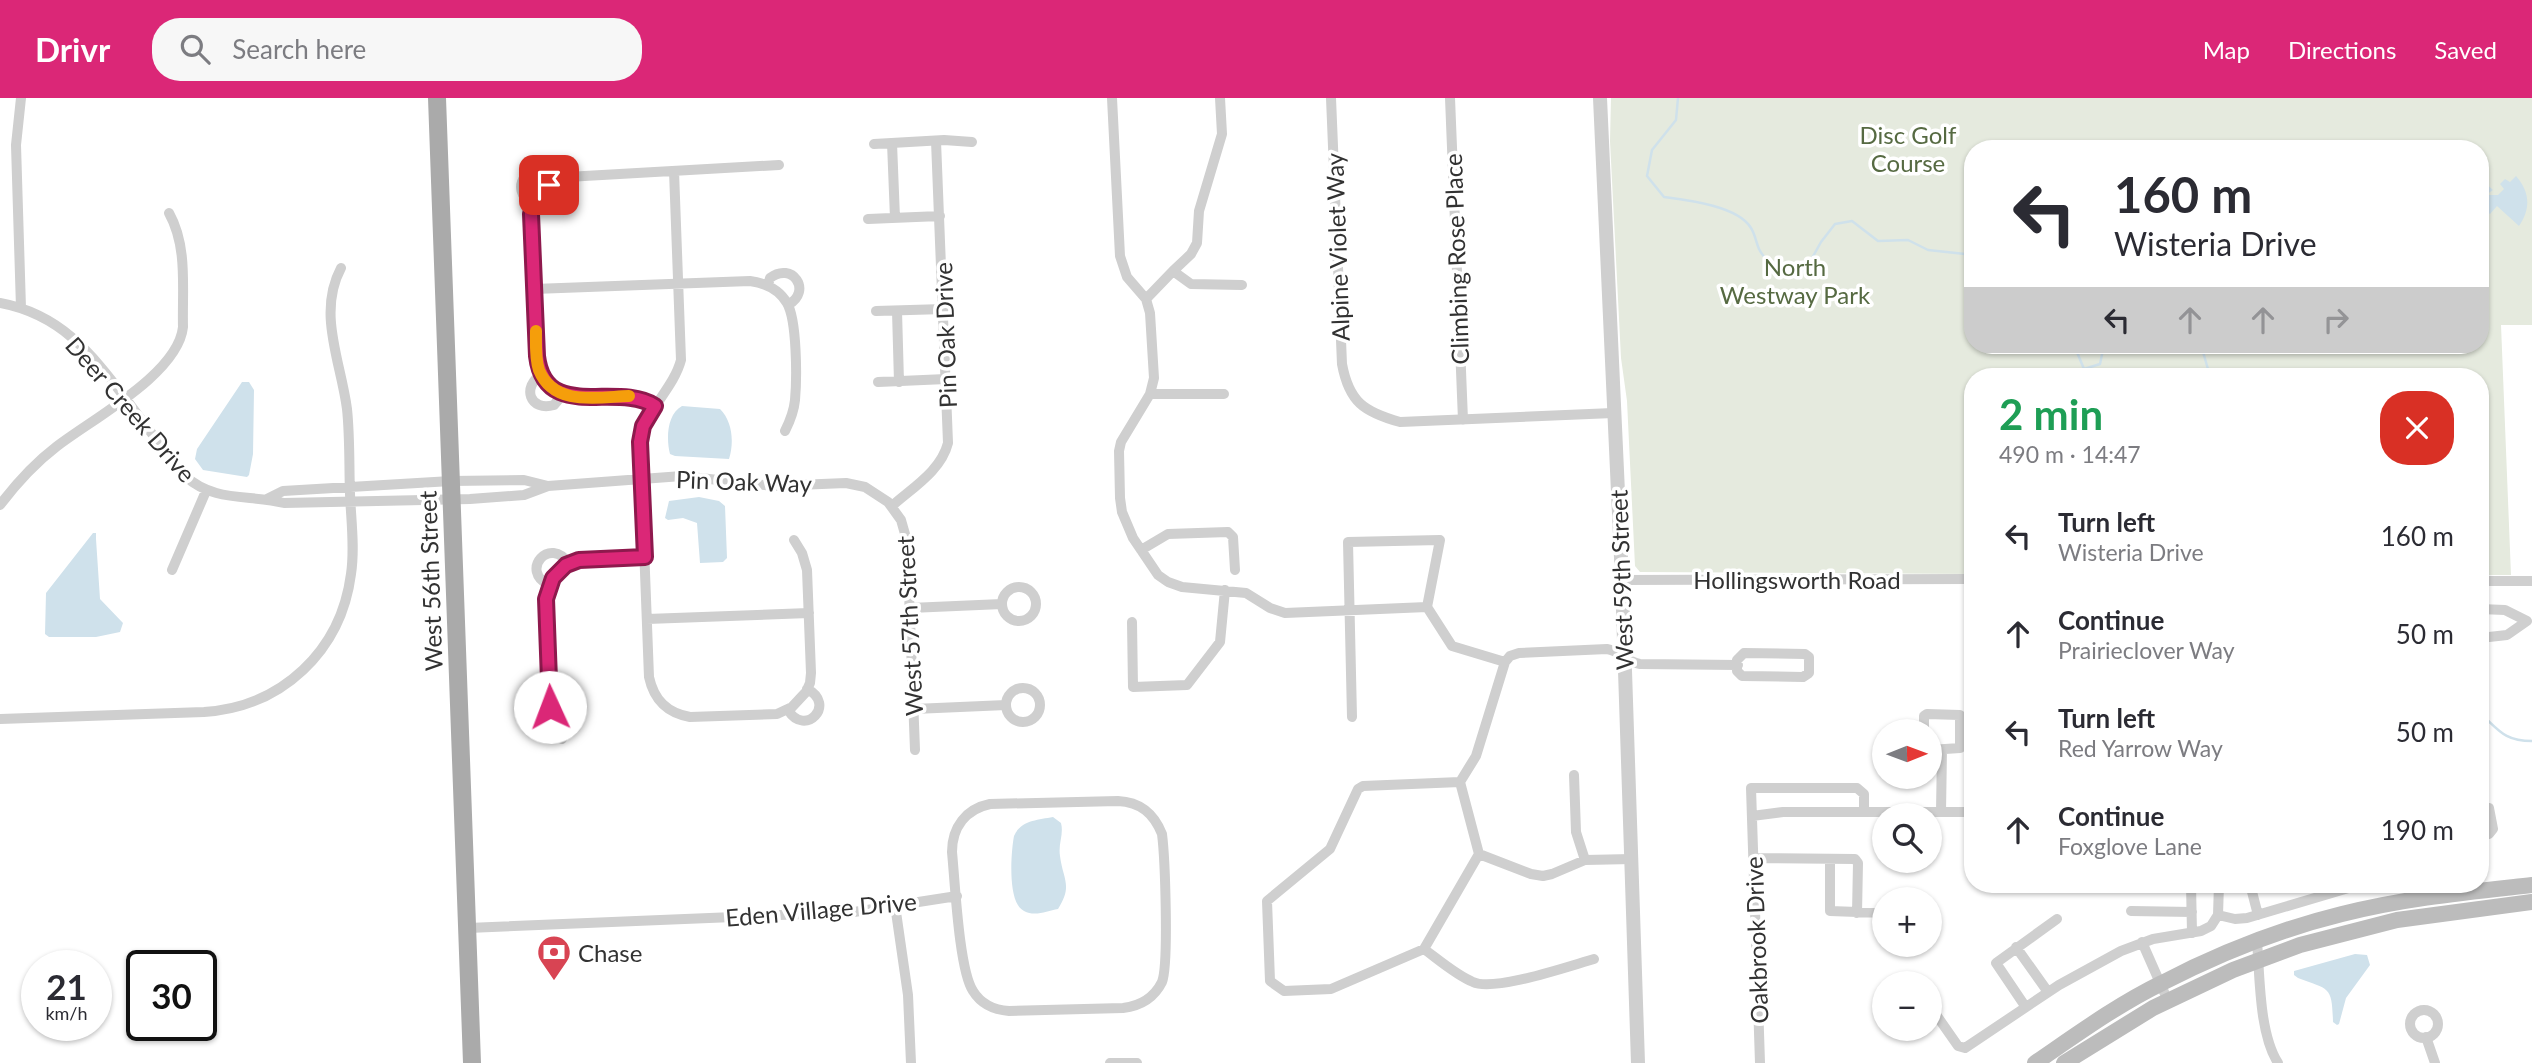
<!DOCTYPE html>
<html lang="en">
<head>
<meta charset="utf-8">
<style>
  body { margin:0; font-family:Lato,sans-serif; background:#f7f7f7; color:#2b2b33; height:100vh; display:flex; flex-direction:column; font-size:26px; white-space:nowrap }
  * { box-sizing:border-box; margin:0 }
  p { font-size:23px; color:#7c7c81 }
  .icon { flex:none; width:38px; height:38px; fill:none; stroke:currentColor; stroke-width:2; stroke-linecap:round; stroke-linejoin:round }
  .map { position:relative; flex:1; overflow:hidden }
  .details { position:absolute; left:1964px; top:270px; width:525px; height:525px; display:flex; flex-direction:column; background:#fff; border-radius:28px; box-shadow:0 2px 5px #0004 }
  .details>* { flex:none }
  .guide { position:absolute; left:1964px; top:42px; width:525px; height:214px; border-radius:28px; box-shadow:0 2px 5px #0004; background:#fff; color:#2b2b33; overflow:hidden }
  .needle { width:46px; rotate:89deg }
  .controls { position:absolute; left:1872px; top:621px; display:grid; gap:14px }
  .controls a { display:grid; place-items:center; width:70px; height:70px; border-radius:50%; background:#fff; box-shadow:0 2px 5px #0004; font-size:35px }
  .speed { position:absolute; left:21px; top:852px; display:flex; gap:14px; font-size:35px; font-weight:700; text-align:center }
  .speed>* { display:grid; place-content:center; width:91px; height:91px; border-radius:50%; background:#fff; box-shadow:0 2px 5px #0004; line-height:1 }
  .speed small { font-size:18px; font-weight:400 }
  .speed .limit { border:4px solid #111; border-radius:10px; background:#fff; color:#111 }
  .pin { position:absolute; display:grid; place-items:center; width:60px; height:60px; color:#fff; margin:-30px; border-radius:14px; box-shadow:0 4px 10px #0006 }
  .me { position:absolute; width:77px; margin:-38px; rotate:358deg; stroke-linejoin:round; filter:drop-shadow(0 0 5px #0008) }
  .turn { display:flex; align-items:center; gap:24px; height:147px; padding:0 35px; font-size:32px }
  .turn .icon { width:91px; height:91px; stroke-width:2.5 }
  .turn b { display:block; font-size:49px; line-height:60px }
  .lanes { display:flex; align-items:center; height:66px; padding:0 35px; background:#0003; justify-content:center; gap:35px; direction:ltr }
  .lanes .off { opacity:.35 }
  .round { display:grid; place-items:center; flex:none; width:74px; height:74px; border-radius:28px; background:#f7f7f7 }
  .summary { display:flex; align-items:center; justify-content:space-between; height:119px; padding:0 35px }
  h1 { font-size:42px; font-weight:700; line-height:52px; color:#1e9e55 }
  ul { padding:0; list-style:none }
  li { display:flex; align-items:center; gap:21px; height:98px; padding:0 35px }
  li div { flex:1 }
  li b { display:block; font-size:26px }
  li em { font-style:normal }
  header { display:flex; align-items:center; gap:42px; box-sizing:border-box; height:98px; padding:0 35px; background:#db2777; color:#fff }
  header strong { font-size:33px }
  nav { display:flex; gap:38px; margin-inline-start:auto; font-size:24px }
  .search { width:490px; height:63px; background:#f7f7f7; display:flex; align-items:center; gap:18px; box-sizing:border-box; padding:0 24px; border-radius:28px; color:#7c7c81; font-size:26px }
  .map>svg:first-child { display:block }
  .green { fill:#e5eade; fill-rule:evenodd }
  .water { fill:#cfe1eb }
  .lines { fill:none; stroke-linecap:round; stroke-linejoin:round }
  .stream { stroke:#cfe1eb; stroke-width:2.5 }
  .minor { stroke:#cfcfcf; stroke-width:10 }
  .tertiary { stroke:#cfcfcf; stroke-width:14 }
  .secondary { stroke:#bcbcbc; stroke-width:16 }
  .primary { stroke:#aaa; stroke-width:18 }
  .route-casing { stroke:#8e194d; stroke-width:18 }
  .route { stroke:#db2777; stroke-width:12 }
  .slow { stroke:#f59e0b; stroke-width:12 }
  .labels { text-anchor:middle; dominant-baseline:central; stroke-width:7; stroke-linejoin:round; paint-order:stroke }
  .park-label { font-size:24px; fill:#566a42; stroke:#fff }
  .street-label { font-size:24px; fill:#323232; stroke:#fff }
  .poi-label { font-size:24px; fill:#323232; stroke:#fff; text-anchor:start }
</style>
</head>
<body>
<header>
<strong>Drivr</strong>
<div class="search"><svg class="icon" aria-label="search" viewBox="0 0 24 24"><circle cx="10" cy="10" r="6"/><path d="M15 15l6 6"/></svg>Search here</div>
<nav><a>Map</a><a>Directions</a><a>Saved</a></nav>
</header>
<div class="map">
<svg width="2532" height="965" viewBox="0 0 2532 965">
  <rect width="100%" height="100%" fill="#fff"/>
  <path class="green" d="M1611 0H2532V227H2501L2511 477H2480V278H1972V476L1640 474 1635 468 1627 303 1621 260 1610 43ZM1972 51H2480V247H1972Z"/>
  <path class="water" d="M2516 78C2530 94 2531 110 2519 128L2497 108 2490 116 2480 107V80L2493 92 2486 97H2498L2504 91 2500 86 2505 81 2510 84Z
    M242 284H249L254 292 253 356 249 377 247 379 203 372 195 361 197 351Z
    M682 308 720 311C733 324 734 345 729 361L675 358 670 356C666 341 667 316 682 308Z
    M699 399 719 403 725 408 727 460 723 464 700 465 697 425 683 420 668 422 665 420 669 403Z
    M93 435H96V441L100 501 123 525 120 534 96 539H49L45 536 46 495Z
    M1053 719 1061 725C1064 736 1058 746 1060 758 1063 782 1073 787 1058 811 1047 813 1035 819 1024 813 1007 805 1011 754 1014 738 1021 722 1038 722 1053 719Z
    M2355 856 2367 857 2370 867 2346 900 2339 926 2337 927 2333 924C2332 888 2330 892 2298 880L2294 877V873Z"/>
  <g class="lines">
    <path class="stream" d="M1678 0 1676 22 1652 52 1647 78 1664 99C1687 102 1738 108 1751 130 1755 136 1756 144 1759 151 1766 165 1779 172 1793 178L1806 171 1821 144 1835 126 1852 123 1878 143 1908 142 1928 152 1965 156 1972 154
      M2074 247 2084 271 2100 266 2104 247
      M2201 247 2210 278
      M2480 615C2499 632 2504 643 2532 643"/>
    <path class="minor" d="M1112 0 1120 158 1127 179 1146 201 1150 215 1154 280 1150 296H1224
      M1331 0 1342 266C1349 304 1364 314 1400 324L1613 315
      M1450 0 1463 322
      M892 45 895 120
      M874 46 944 42 972 44
      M674 73 681 262C673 292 644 313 640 344L649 579C654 602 667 615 690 619L777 616 792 609 806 594 810 585 811 575 807 472 802 455 794 442
      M534 105C504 94 533 53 554 84
      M868 121 940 118
      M1173 173 1191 156 1197 145 1199 113 1222 36 1220 0
      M768 187 770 180C792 163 813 193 788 207
      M534 191 750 183C765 185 779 191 787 205 797 222 797 280 795 302 794 313 790 323 785 333
      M1146 201 1173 173 1191 186 1242 187
      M0 205C60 216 91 255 126 301 145 327 165 353 185 378 215 405 249 396 284 405L470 401 524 397 548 388 682 378 773 388 846 385 865 389 888 404 901 422 907 443 915 652
      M21 210 16 47 21 0
      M876 213 944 211
      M897 213 899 284
      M542 276C521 289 530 314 554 307L563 296
      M878 284 946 281
      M1150 296 1121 344 1119 353 1120 400 1122 414 1133 440 1158 477 1168 484 1182 489 1246 495 1270 510 1285 515 1427 509
      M655 308 645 302 629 298 572 299 560 295 548 285 540 272 537 258 531 134C531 107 539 86 567 79L779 67
      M267 401 283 393 451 383 524 382 548 388
      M0 407C16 386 35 365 56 349 92 321 178 276 183 229 182 191 188 149 169 115
      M892 408C912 390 941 373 948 345L936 43
      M1141 452 1168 436 1228 434 1233 439 1235 472
      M172 472 206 393
      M1622 482 1972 481
      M2480 483H2532
      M549 487C519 473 550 437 569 466
      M1002 506a17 17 0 1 1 34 0a17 17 0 1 1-34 0Z
      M1427 509 1452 548 1505 564
      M910 510 1002 506
      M2480 511 2505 512 2527 523 2507 537 2480 540
      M647 521 809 515
      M1132 524 1133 589 1187 587 1220 544 1225 492
      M1744 555 1805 556 1809 559V575L1803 579 1742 578 1737 573V562Z
      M1006 607a17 17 0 1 1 34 0a17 17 0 1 1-34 0Z
      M914 611 1006 607
      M788 612C805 640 837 606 807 591
      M1352 619 1348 444 1440 442 1427 509
      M0 621 204 614C282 609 341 553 351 476 355 450 351 422 350 396 349 368 350 339 347 311 341 264 317 215 341 170
      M1924 634V618L1927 616 1960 617V650L1930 652
      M562 641 550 609 546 501 551 484 562 470 578 462 645 459
      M1574 677 1576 734 1585 762
      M1460 684 1363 688 1358 691 1330 751 1267 803 1270 883 1284 893 1331 891 1424 851 1479 756
      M1118 703C1141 704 1154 716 1162 736 1165 760 1169 866 1162 884 1154 900 1140 908 1123 910L1009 913C995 912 981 906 973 893 959 872 955 784 952 754 952 729 966 711 990 706Z
      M2480 709 2489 710 2493 731 2489 736 2480 737
      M1941 714 1942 652
      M1752 718 1783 714H1972
      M1479 756 1460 684 1476 658 1505 564 1510 558 1519 555 1607 551C1620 553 1627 564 1640 566L1738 567
      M1479 756 1531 776 1543 778 1552 776 1585 762 1632 761
      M1753 760 1855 761 1858 765 1857 815
      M1830 761V813L1885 815
      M2191 786 2192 835
      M2250 786 2258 817
      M895 807 908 897 911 965
      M2131 813 2192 814
      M2218 817 2235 821 2247 820 2362 786
      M468 830 854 814 957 798
      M2142 844 2168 903
      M2257 844C2260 879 2259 935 2278 965
      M2016 849 2048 894
      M1424 851C1439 862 1456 877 1473 884 1494 894 1569 868 1594 861
      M1930 908 1958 948 1965 950 2059 887 2121 853 2153 841 2201 833 2211 828 2218 817 2219 786
      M2025 908 1996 865 2057 821
      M2410 926a14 14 0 1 1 28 0a14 14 0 1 1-28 0Z
      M2426 939 2435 965
      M1110 965H1137
      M1760 965 1751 690H1857L1864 696V714"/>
    <path class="tertiary" d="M1600 0 1622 482 1638 965"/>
    <path class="secondary" d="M2035 965C2076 937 2117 907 2162 885 2218 856 2281 831 2342 816 2404 800 2469 794 2532 787
      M2064 965 2153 910 2233 872 2300 847 2397 822 2532 804"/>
    <path class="primary" d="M437 0 472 965"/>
  </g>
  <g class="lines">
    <g class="route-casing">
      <path id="route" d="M549 87 536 101 531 116 537 258C545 325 616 283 655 308L643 328 640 344 645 459 579 462 566 467 553 480 546 501 550 609"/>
    </g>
    <use href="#route" class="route"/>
    <path class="slow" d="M536 233C536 245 535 260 539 272 554 309 598 299 629 298"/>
  </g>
  <defs>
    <g id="bank-pin" transform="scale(1.75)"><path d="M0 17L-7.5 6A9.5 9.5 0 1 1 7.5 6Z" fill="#d84453" stroke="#fff"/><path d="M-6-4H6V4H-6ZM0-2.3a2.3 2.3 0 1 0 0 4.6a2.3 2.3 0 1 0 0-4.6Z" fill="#fff"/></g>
  </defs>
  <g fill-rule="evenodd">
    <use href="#bank-pin" x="554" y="854"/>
  </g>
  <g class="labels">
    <g class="park-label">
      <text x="1908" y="36">Disc Golf<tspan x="1908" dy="28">Course</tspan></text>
      <text x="1795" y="168">North<tspan x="1795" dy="28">Westway Park</tspan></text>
    </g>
    <g class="street-label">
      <text transform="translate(1337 149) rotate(-92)">Alpine Violet Way</text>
      <text transform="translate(1456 161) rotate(-92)">Climbing Rose Place</text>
      <text transform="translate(945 237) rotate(-92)">Pin Oak Drive</text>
      <text transform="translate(131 311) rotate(49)">Deer Creek Drive</text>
      <text transform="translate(744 383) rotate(2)">Pin Oak Way</text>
      <text x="1797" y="481">Hollingsworth Road</text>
      <text transform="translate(1621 482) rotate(-92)">West 59th Street</text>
      <text transform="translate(430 483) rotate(-92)">West 56th Street</text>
      <text transform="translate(909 528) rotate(-93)">West 57th Street</text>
      <text transform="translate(821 811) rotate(-5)">Eden Village Drive</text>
      <text transform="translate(1756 842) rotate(-92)">Oakbrook Drive</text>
    </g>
    <g class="poi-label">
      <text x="578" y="854">Chase</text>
    </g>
  </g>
</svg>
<div class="controls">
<a><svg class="needle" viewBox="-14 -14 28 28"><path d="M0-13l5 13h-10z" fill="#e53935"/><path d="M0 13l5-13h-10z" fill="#7c7c81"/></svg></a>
<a><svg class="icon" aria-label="search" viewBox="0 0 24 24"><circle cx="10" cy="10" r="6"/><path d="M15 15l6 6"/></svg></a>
<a>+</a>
<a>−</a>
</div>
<div class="speed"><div>21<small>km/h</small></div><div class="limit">30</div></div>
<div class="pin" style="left:549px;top:87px;background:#d93025"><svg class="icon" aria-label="arrive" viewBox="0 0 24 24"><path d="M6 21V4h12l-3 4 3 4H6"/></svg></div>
<svg class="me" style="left:550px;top:609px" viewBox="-20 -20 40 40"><circle r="19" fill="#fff"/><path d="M0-13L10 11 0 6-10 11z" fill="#db2777"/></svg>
<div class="guide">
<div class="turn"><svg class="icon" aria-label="left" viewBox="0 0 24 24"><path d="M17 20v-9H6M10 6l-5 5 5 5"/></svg><div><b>160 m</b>Wisteria Drive</div></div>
<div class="lanes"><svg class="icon" aria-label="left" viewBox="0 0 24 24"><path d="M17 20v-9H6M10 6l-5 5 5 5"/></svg><svg class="icon off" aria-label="ahead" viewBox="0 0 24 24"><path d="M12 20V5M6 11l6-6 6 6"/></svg><svg class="icon off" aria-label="ahead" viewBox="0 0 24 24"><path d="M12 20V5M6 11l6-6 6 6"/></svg><svg class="icon off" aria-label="right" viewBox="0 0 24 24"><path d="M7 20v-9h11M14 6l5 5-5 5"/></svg></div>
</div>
<section class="details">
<div class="summary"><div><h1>2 min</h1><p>490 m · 14:47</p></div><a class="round" style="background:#d93025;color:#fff"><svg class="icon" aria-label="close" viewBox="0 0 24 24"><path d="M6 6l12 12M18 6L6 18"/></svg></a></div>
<ul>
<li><svg class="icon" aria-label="left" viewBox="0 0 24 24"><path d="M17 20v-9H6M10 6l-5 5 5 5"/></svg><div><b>Turn left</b><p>Wisteria Drive</p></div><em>160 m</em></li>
<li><svg class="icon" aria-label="ahead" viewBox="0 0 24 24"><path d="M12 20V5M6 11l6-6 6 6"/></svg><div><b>Continue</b><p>Prairieclover Way</p></div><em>50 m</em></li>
<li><svg class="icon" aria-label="left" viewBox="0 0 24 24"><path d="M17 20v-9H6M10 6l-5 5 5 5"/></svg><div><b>Turn left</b><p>Red Yarrow Way</p></div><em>50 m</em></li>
<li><svg class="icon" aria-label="ahead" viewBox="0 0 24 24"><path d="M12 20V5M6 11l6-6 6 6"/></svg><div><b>Continue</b><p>Foxglove Lane</p></div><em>190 m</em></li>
</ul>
</section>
</div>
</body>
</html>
